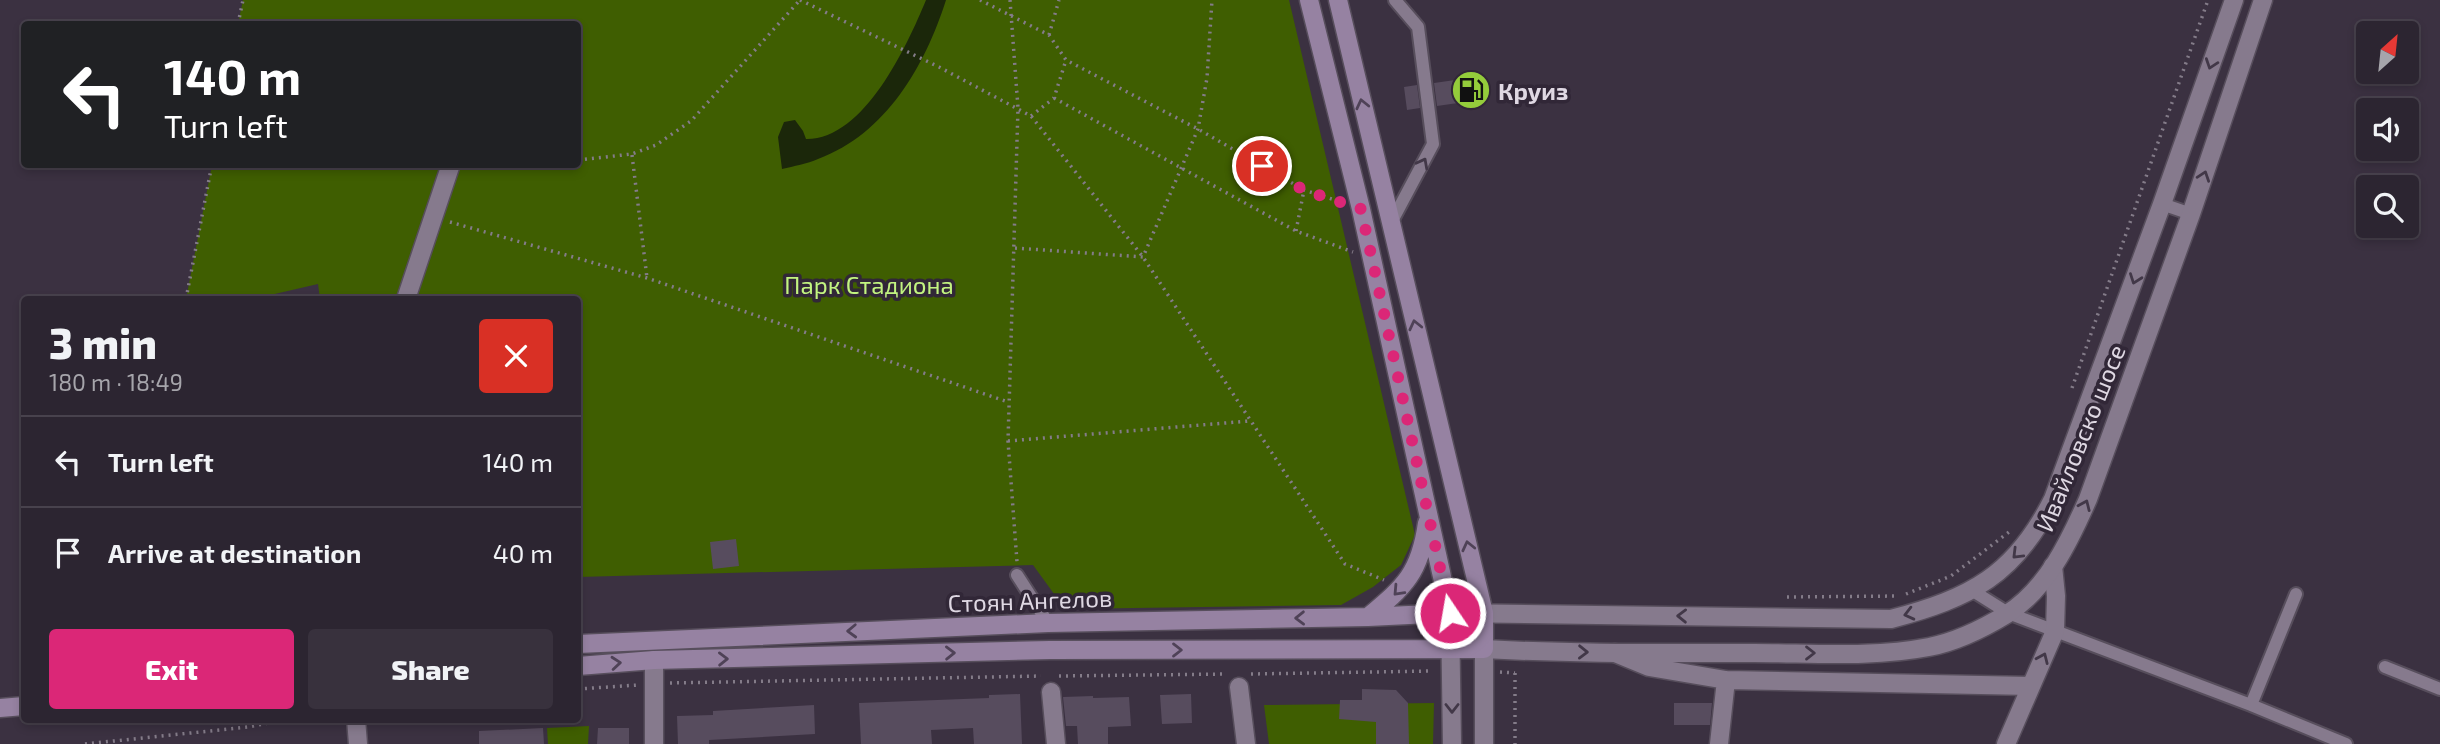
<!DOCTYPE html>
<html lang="en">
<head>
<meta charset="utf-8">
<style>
  body { margin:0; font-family:"Exo 2",sans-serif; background:#38313d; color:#f1f3f6; height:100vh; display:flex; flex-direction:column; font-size:26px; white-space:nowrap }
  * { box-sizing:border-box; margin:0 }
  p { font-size:23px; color:#a6a5ab }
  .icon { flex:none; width:38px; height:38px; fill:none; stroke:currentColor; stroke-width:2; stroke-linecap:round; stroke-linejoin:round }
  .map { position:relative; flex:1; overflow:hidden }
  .details { position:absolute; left:21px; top:296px; width:560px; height:427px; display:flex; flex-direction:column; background:#2c2531; border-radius:7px; box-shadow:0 4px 10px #0003,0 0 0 2px #48424d }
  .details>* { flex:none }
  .guide { position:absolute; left:21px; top:21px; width:560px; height:147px; border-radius:7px; box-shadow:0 4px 10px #0003,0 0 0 2px #48424d; background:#202124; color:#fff; overflow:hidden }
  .needle { width:46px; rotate:27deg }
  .buttons { position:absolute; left:2356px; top:21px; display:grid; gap:14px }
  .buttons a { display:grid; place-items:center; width:63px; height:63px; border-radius:7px; background:#2c2531; box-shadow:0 4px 10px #0003,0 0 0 2px #48424d; font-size:35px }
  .pin { position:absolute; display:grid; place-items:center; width:60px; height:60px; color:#fff; margin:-30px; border:4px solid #fff; border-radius:50%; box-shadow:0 2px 7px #0007 }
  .me { position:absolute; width:77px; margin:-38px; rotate:348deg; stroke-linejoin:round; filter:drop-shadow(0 0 5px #0008) }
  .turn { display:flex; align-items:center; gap:24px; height:147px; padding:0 28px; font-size:32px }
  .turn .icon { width:91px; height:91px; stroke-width:2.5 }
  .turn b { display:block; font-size:49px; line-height:60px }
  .round { display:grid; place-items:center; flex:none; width:74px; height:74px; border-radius:7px; background:#38313d }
  .overview { display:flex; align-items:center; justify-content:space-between; height:119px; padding:0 28px }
  h1 { font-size:42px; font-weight:800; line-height:52px }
  .primary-button { display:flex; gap:14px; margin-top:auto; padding:14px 28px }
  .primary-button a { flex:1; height:80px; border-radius:7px; background:#db2777; color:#fff; font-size:28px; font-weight:800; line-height:80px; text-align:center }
  .primary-button a+a { background:#38313d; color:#f1f3f6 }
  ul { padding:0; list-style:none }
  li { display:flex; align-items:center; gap:21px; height:91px; padding:0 28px; border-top:2px solid #48424d }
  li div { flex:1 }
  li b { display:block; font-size:26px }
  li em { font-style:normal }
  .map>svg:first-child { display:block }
  .green { fill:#3f5e01 }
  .water { fill:#1b270a }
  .building { fill:#574c5e }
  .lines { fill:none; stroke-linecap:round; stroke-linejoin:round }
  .service-casing { stroke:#574e5c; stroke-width:16 }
  .minor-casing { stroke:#574e5c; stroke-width:21 }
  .tertiary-casing { stroke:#574e5c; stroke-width:21 }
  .secondary-casing { stroke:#574e5c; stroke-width:21 }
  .path { stroke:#847c89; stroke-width:3.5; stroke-dasharray:2 5; stroke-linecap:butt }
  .service { stroke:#867a8d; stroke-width:12 }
  .minor { stroke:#867a8d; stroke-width:18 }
  .tertiary { stroke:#867a8d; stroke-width:18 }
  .secondary { stroke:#9682a2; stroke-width:18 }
  .oneway { stroke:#423848 }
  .oneway2 { stroke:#4f4257 }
  .route { stroke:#db2777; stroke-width:12; stroke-dasharray:0 21.6 }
  .labels { text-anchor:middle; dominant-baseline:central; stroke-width:7; stroke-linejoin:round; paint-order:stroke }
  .poi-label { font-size:24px; font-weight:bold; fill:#dfd8e3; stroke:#312737; text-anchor:start }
  .park-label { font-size:24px; fill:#c2f480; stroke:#312737 }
  .street-label { font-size:24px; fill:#dfd8e3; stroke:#312737 }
</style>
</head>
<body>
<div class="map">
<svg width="2440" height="744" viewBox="0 0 2440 744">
  <rect width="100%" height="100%" fill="#3b3141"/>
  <path class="green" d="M243 0H1289L1415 535 1401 565 1373 587 1341 605 1065 609 1033 565 578 577V299H320L318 284 253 299H186L212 165 578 164V24H238Z
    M1434 703 1433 744H1269L1264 705Z
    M589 726 588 744H548L547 728Z"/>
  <path class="water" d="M926 0H946C925 66 886 134 818 159 807 164 794 166 782 169L778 137 784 122 795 120 803 131 806 139C864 140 907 46 926 0Z"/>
  <path class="building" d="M1477 74 1482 104 1466 106 1465 102 1437 106 1434 83 1462 79 1461 76Z
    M1417 85 1420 108 1407 110 1404 87Z
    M736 539 739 566 713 569 710 542Z
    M1362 689 1396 690 1408 703 1409 744H1376V722L1339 719 1340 700H1362Z
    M1020 694 1022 744H974L973 728 931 730 932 744H861L859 703 989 698V695Z
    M1191 694 1192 723 1162 724 1160 695Z
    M1093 696V698L1129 697 1131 726 1108 727V744H1078L1077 726H1066L1063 697Z
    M1674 703H1712L1710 725H1674Z
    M814 705 815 734 709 740V744H678L677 716 713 715V711Z
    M543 728 544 744H479V731Z
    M598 728H629V744H597Z"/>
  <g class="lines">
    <g class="service-casing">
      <path id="service" d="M2162 204 2191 214
        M1391 223 1433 144 1418 27 1395 0
        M1017 575 1048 623
        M1973 591 2008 613 2251 705 2346 744
        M2385 667 2440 689
        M2251 705 2296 594"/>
    </g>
    <g class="minor-casing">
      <path id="minor" d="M406 299 451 164
        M1615 653 1649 667 1726 680 2031 686
        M654 660V744
        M1239 687 1246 744
        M1051 692 1056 744
        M356 719 358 744
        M1719 744 1726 680
        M2006 744 2055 631 2056 596 2053 566"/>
    </g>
    <g class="tertiary-casing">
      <path id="tertiary" d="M1452 744 1450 613 1891 619C1971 598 2015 575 2053 499L2162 204 2234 0
        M1484 744V649C1574 654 1664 653 1754 653 1812 653 1872 658 1929 647 1955 642 1984 628 2007 614 2047 589 2070 540 2088 499L2191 214 2263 0"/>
    </g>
    <g class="secondary-casing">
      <path id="secondary" d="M1368 617C1405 586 1420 573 1427 523
        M578 644 1048 623 1368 617 1450 613 1361 209 1309 0
        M578 666 654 660 1050 650 1484 649V613L1338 0
        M0 708 24 706"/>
    </g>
    <path class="path" d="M800 0 939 67 1031 116 1143 257 1345 564 1384 580
      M980 0 1049 35 1066 60 1198 129 1304 190 1341 202
      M1010 0 1018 108 1008 441 1017 562
      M238 24 243 0
      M1049 35 1059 0
      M1054 98 1296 231 1353 252
      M1031 116 1054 98 1066 60
      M632 155 647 278
      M578 160 632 154 656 145 691 121 800 0
      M450 222 647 278 1008 402
      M1296 231 1304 190
      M1015 248 1143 257 1198 129 1207 78 1212 0
      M186 299 212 164
      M2072 388 2208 0
      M1008 441 1249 421
      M1906 594 1951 576 2009 532
      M1787 597 1899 596
      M1500 672 1515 673
      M1515 673V744
      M1251 674 1433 671
      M1059 676 1226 674
      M670 683 1041 676
      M578 689 638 685
      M85 744 248 727 288 719"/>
    <use href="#service" class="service"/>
    <use href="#minor" class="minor"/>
    <use href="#tertiary" class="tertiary"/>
    <use href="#secondary" class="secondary"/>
  </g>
  <defs><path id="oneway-chevron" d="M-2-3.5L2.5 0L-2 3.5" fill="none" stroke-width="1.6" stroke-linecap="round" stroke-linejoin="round" transform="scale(1.75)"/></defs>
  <g class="oneway">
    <use href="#oneway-chevron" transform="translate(2211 64) rotate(109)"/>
    <use href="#oneway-chevron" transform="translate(1423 163) rotate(-62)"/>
    <use href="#oneway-chevron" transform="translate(2204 176) rotate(-71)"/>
    <use href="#oneway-chevron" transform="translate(2135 279) rotate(110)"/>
    <use href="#oneway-chevron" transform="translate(2085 505) rotate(-66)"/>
    <use href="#oneway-chevron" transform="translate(2017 554) rotate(135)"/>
    <use href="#oneway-chevron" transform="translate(1909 614) rotate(166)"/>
    <use href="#oneway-chevron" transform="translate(1682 616) rotate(-179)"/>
    <use href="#oneway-chevron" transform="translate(1583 652) rotate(1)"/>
    <use href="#oneway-chevron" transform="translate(1810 653)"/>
    <use href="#oneway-chevron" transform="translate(2043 658) rotate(-66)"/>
    <use href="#oneway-chevron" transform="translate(1452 708) rotate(90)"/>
  </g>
  <g class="oneway2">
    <use href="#oneway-chevron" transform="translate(1362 104) rotate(-103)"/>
    <use href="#oneway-chevron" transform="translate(1415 325) rotate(-103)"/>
    <use href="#oneway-chevron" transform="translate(1468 546) rotate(-103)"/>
    <use href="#oneway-chevron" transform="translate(1398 591) rotate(133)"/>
    <use href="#oneway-chevron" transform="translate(1300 618) rotate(179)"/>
    <use href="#oneway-chevron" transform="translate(852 631) rotate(178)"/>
    <use href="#oneway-chevron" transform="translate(1177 650)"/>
    <use href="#oneway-chevron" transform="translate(950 653) rotate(-1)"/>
    <use href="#oneway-chevron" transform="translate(723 659) rotate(-1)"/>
    <use href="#oneway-chevron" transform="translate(616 663) rotate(-5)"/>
  </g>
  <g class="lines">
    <path class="route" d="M1262 166 1304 190 1361 209 1450 613"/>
  </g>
  <defs>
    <g id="fuel-disc" transform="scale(2.0125)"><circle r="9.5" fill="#94cc3b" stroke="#312737"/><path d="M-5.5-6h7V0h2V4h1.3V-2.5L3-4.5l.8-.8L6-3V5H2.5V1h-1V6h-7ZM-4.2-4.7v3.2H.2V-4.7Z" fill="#111"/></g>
  </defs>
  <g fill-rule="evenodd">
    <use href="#fuel-disc" x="1471" y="90"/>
  </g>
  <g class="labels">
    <g class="poi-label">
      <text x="1498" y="90">Круиз</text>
    </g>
    <g class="park-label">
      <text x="869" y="284">Парк Стадиона</text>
    </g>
    <g class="street-label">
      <text transform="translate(2080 438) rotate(-68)">Ивайловско шосе</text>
      <text transform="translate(1030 600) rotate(-2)">Стоян Ангелов</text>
    </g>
  </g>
</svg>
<div class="buttons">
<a><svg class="needle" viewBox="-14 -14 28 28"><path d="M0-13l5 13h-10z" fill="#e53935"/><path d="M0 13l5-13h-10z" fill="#a6a5ab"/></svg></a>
<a><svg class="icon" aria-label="sound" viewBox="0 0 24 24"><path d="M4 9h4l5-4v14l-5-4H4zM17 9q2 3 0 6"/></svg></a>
<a><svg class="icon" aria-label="search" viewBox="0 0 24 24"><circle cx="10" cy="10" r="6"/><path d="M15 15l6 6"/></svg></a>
</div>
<div class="pin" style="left:1262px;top:166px;background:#d93025"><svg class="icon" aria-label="arrive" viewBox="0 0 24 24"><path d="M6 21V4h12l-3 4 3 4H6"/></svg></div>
<svg class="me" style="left:1450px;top:613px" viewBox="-20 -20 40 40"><circle r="17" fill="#db2777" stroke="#fff" stroke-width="3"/><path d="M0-11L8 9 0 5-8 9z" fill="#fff"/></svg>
<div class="guide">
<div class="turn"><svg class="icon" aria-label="left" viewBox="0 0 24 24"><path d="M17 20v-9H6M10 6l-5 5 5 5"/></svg><div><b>140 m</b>Turn left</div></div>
</div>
<section class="details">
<div class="overview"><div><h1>3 min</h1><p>180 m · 18:49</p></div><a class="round" style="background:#d93025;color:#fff"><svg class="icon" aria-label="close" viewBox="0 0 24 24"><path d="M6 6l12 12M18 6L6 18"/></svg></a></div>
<ul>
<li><svg class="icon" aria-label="left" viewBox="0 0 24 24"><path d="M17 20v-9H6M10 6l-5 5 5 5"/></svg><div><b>Turn left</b></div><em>140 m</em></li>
<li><svg class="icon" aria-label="arrive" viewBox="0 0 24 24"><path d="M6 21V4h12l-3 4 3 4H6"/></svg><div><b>Arrive at destination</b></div><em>40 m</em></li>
</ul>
<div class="primary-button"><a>Exit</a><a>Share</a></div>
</section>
</div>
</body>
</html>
